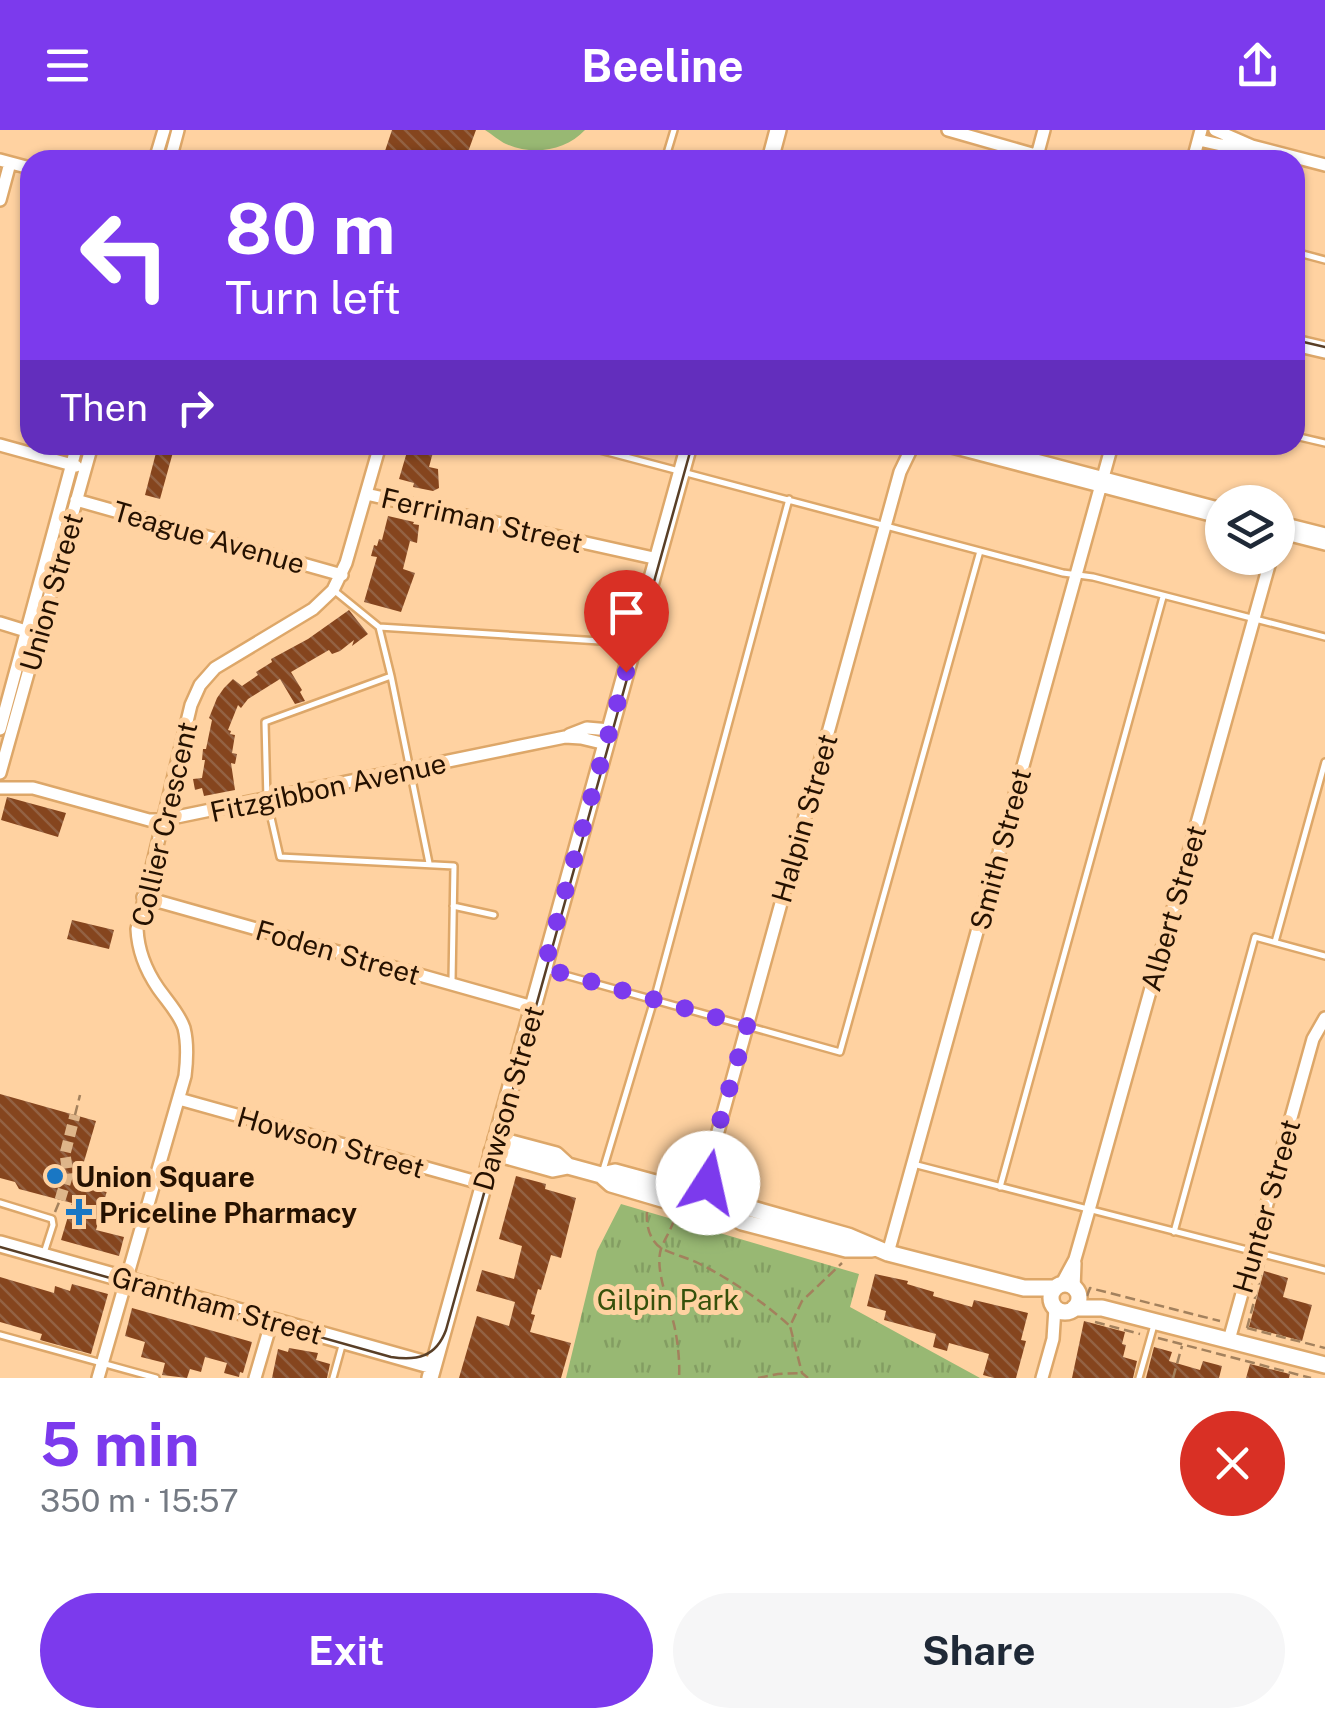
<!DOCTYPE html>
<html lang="en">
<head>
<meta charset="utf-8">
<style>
  body { margin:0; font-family:"Public Sans",sans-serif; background:#f6f6f7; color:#1f2937; height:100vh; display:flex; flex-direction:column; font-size:38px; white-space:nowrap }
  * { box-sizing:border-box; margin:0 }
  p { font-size:32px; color:#747a83 }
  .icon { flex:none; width:55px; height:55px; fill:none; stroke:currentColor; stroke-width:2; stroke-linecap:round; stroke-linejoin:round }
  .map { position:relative; height:1248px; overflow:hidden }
  .drawer { display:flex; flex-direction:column; background:#fff; flex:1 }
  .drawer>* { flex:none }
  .banner { position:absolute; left:20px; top:20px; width:1285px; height:305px; border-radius:30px; box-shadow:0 2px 8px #0004; background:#7c3aed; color:#fff; overflow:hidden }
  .buttons { position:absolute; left:1205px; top:355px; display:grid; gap:20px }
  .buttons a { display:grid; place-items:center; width:90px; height:90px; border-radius:50%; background:#fff; box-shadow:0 2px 8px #0004; font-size:50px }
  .pin { position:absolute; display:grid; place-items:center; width:85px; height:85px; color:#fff; margin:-102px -42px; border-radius:50% 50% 50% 0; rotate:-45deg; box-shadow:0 0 10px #0007 }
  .pin .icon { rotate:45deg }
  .me { position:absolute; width:110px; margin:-55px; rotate:10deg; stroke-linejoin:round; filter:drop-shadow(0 0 8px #0008) }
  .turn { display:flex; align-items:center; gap:35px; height:210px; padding:0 40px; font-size:45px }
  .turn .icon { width:130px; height:130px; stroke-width:2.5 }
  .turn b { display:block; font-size:70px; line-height:85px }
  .then { display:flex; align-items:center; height:95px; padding:0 40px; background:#0003; gap:20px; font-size:38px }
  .round { display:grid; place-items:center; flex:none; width:105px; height:105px; border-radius:52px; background:#f6f6f7 }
  .overview { display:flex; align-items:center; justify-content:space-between; height:170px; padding:0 40px }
  h1 { font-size:60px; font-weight:700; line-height:75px; color:#7c3aed }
  .action { display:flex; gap:20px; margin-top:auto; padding:20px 40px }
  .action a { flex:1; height:115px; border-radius:60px; background:#7c3aed; color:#fff; font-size:40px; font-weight:700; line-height:115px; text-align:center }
  .action a+a { background:#f6f6f7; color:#1f2937 }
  header { display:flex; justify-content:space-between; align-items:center; height:130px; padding:0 40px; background:#7c3aed; color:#fff; font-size:45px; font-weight:700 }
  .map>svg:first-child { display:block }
  .park { fill:url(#park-tufts) }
  .pitch { fill:#98b873 }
  .building { fill:url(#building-back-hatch) }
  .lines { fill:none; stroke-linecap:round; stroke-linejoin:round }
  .street-tunnel { stroke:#deb589; stroke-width:11; stroke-dasharray:11 5.5; stroke-linecap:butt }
  .lane-casing { stroke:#dda769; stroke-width:10 }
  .street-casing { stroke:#dda769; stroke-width:16 }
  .secondary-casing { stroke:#dda769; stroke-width:20 }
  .path { stroke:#a3815d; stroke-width:2.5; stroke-dasharray:10 5; stroke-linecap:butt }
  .lane { stroke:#fff; stroke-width:5 }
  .street { stroke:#fff; stroke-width:11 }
  .secondary { stroke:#fff; stroke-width:15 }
  .tram { stroke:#593f27; stroke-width:2.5 }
  .route { stroke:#7c3aed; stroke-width:18; stroke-dasharray:0 32.4 }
  .poi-dot { fill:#1977c4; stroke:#ffd2a1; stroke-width:4 }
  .labels { text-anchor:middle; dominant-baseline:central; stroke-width:10; stroke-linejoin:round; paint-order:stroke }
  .street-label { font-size:28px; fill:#251100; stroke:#ffd2a1 }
  .poi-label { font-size:28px; font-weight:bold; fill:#251100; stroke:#ffd2a1; text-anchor:start }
  .park-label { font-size:28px; fill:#36510b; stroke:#ffd2a1 }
</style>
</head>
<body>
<header><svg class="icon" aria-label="menu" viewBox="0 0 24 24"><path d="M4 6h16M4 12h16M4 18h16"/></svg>Beeline<svg class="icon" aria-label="share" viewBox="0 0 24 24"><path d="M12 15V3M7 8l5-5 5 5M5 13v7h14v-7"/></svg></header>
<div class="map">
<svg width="1325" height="1248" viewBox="0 0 1325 1248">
  <defs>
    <pattern id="park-tufts" width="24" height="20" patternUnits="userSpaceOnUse" patternTransform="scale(2.5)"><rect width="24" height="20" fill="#98b873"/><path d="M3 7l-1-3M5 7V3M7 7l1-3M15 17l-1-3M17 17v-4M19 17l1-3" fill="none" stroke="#839d62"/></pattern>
    <pattern id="building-back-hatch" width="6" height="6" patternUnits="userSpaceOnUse" patternTransform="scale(2.5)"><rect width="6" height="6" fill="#85451e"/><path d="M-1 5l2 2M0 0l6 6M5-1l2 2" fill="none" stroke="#936243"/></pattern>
  </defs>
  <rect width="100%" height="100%" fill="#ffd2a1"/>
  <path class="park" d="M621 1074 859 1144 850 1177 980 1248H566L597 1121Z"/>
  <path class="pitch" d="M485 0H585C565 21 533 26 506 14 499 11 492 4 485 0Z"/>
  <path class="building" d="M392 0H476L465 30H382Z
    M158 315H175L160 369 145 365Z
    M409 315H435L429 337 438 339 439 358 433 361 413 357 414 353 399 349Z
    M388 386 414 392 413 394 419 395 417 413 410 411 403 439 415 443 401 482 364 472 377 427 371 426 374 415 377 416 379 409 382 410Z
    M349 480 368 504 352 516 354 510 340 521 332 524 329 520 291 542 302 560 300 562 305 571 295 574 280 549 248 569 241 578 238 575 228 600 231 601 230 604 235 605 232 623 237 624 235 634 231 633 235 660 204 666 202 658 195 660 193 649 202 648 205 630H202L203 619H206L212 590 209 588 217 568 224 558 233 549 242 556 258 545 256 542 272 532 271 529 308 509Z
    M7 667 66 683 58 707 1 690Z
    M72 790 114 800 109 819 67 809Z
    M0 964 96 991 83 1035 112 1043 96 1100 124 1107 119 1126 61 1110 72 1073 19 1059 15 1052 0 1048Z
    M516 1046 546 1054 545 1059 576 1068 561 1128 551 1125 541 1160 538 1159 531 1184 535 1185 530 1202 571 1213 561 1248H459L477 1186 509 1196 515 1172 476 1161 482 1140 514 1149 522 1116 499 1109Z
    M1264 1141 1288 1148 1283 1167 1312 1175 1302 1211 1249 1197Z
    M875 1144 908 1151 907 1154 934 1162 933 1166 972 1177 974 1170 1028 1183 1021 1210 1026 1211 1016 1248H994L983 1245 989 1224 949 1213 947 1221 933 1217 936 1204 884 1190 886 1181 867 1176Z
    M0 1147 54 1163 55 1156 70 1161 72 1154 108 1164 91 1224 40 1210 42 1204 0 1192Z
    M132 1178 252 1212 243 1243 240 1242 239 1247 224 1243 227 1233 205 1227 201 1242 190 1239 187 1248 162 1245 165 1233 141 1227 145 1212 125 1206Z
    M1084 1191 1125 1202 1122 1214 1126 1215 1123 1227 1137 1231 1133 1248H1072Z
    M1154 1217 1172 1222 1169 1231 1200 1240 1203 1231 1222 1236 1219 1248H1146Z
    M289 1218 318 1223 316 1230 330 1234 327 1248H272L278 1219 288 1222Z
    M1250 1234 1290 1244 1289 1248H1246Z"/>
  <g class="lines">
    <path class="street-tunnel" d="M60 1070 68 1044 65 1024 75 985"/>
    <g class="lane-casing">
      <path id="lane" d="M665 30 674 0
        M1295 122 1325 130
        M1295 306 1325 313
        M581 315 1063 443 1093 447 1325 507
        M336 462 379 497 632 513
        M379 497 391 546
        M429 733 391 546 265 592 267 670 280 727 454 736 452 851
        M453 776 494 785
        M1275 812 1325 632
        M547 840 840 922 980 421
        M913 1034 1325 1140
        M603 1040 654 870 789 369
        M1000 1057 1163 467
        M0 1073 52 1089 53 1095 44 1123
        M1174 1102 1255 807 1325 826
        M0 1205 156 1248
        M333 1248 343 1212
        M1139 1248 1154 1195"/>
    </g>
    <g class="street-casing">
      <path id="street" d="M948 0 1053 30
        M1215 0 1252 16 1325 35
        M1199 10 1221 15 1243 16
        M1037 26 1044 0
        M0 30 30 38
        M155 30 164 0
        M170 30 178 0
        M1193 30 1201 0
        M0 70 10 33
        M0 315 76 336
        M944 315 1222 388
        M979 315 1222 379
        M366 364 658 429
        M76 370 342 445
        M1278 392 1325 404
        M1278 402 1325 414
        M0 493 26 501
        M0 599 77 315
        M569 605 587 598 610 600
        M0 643 92 315
        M0 658H33L149 690H162L565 607 581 608 606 614
        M143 767 533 877
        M179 969 484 1054
        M695 1060 709 1034 900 342 913 315
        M888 1123 1112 315
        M1061 1155 1075 1129 1089 1080 1271 428
        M1074 1159 1075 1133
        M1229 1210 1313 909 1325 888
        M98 1248 185 946C187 930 188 914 184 898 179 883 167 871 158 858 145 839 138 821 137 799L191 575 200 555 215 538 313 479 333 460 346 433 380 315
        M255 1248 272 1190
        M1042 1248 1053 1209 1055 1178"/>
    </g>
    <g class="secondary-casing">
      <path id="secondary" d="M770 30 778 0
        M1295 213 1325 220
        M496 1009 556 1025 568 1036 601 1045 611 1054 689 1077
        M492 1022 553 1039 568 1036
        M601 1045 615 1042 692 1063
        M710 1067 848 1106 888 1123 1024 1158H1055
        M705 1081 725 1083 742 1092 846 1119H872
        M0 1114 433 1236
        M1051 1168a14 14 0 1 1 28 0a14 14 0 1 1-28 0Z
        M1074 1178H1102L1325 1235
        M430 1248 689 315"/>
    </g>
    <path class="path" d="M75 985 80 965
      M55 1082 60 1070
      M647 1082C646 1094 649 1110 661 1118 671 1124 686 1127 698 1133 732 1150 762 1171 790 1196
      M674 1090C671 1100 664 1110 661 1119 654 1140 671 1178 675 1199 678 1214 680 1233 679 1248
      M1087 1166 1090 1158 1220 1191
      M1095 1192 1140 1204
      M1247 1198 1325 1218
      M1247 1198 1264 1134
      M1158 1208 1311 1248
      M758 1248 778 1244 801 1243
      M808 1248 802 1243 790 1196 802 1171 842 1133
      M1173 1248 1182 1216"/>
    <use href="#lane" class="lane"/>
    <use href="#street" class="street"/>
    <use href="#secondary" class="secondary"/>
    <path class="tram" d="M1295 210 1325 217
      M0 1117 391 1227C417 1231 436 1227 446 1200L692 315"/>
  </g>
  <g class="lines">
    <path class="route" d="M626 542 544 838 747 896 708 1034V1053"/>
  </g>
  <g class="poi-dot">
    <circle cx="55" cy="1046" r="10"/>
    <path d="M74 1067h10v10h10v10h-10v10h-10v-10h-10v-10h10z"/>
  </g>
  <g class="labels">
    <g class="street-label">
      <text transform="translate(482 390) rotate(13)">Ferriman Street</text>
      <text transform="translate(209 407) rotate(16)">Teague Avenue</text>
      <text transform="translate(51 462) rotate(-74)">Union Street</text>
      <text transform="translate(328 657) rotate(-12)">Fitzgibbon Avenue</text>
      <text transform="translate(804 688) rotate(-74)">Halpin Street</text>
      <text transform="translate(164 694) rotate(-77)">Collier Crescent</text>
      <text transform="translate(1000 719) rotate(-75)">Smith Street</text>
      <text transform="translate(1173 778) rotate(-74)">Albert Street</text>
      <text transform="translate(338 822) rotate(16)">Foden Street</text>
      <text transform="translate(508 968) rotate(-74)">Dawson Street</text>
      <text transform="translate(331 1012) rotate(16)">Howson Street</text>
      <text transform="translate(1266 1076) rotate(-74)">Hunter Street</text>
      <text transform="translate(217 1175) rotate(16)">Grantham Street</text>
    </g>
    <g class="poi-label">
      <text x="75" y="1046">Union Square</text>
      <text x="99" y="1082">Priceline Pharmacy</text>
    </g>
    <g class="park-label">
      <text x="668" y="1169">Gilpin Park</text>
    </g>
  </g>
</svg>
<div class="buttons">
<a><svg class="icon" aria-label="layers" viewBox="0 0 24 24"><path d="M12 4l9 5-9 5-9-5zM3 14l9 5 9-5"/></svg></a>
</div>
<div class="pin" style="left:626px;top:542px;background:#d93025"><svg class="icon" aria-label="arrive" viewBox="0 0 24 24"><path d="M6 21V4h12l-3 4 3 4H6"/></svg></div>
<svg class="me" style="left:708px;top:1053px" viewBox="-20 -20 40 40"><circle r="19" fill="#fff"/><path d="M0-13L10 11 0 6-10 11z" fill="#7c3aed"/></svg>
<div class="banner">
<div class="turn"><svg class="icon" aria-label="left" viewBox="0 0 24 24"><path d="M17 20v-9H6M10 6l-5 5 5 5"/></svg><div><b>80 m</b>Turn left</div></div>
<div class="then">Then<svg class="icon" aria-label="right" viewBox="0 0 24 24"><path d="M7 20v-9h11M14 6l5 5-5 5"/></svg></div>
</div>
</div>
<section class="drawer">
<div class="overview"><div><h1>5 min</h1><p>350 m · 15:57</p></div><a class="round" style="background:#d93025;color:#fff"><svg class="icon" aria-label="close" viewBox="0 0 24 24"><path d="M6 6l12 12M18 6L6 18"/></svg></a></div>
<div class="action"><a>Exit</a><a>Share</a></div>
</section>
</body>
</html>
